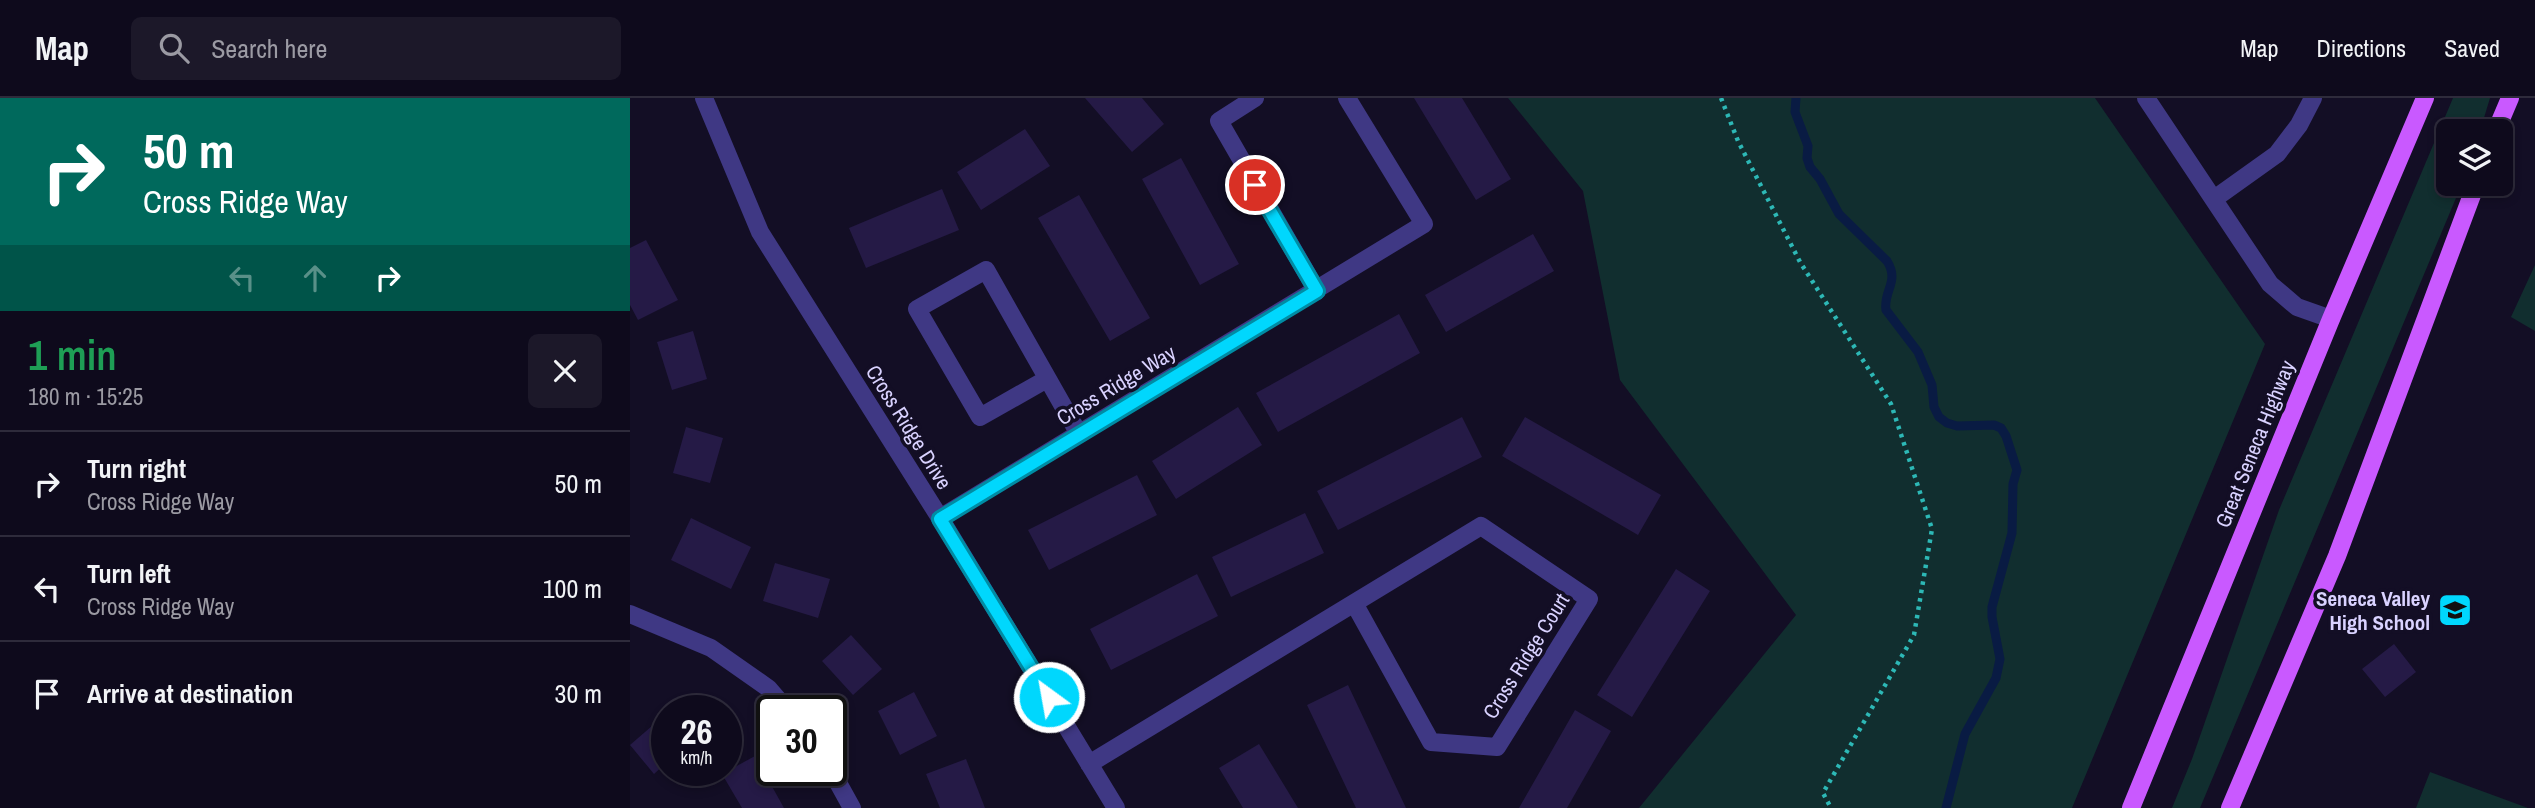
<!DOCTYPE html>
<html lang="en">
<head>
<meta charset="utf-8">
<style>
  body { margin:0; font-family:"Archivo Narrow",sans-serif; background:#1c1829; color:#f1f3f6; height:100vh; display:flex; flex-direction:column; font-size:26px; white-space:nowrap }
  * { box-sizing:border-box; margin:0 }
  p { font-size:23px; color:#9b9aa3 }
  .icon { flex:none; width:38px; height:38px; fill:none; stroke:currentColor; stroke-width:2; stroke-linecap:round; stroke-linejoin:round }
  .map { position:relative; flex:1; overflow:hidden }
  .sheet { display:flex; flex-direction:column; background:#0e0a1c; width:630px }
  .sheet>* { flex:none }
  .hud { background:#00695c; color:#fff; overflow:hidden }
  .controls { position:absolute; left:1806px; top:21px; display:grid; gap:14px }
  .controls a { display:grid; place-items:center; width:77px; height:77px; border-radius:10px; background:#0e0a1c; box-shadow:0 4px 10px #0003,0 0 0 2px #2e2b3b; font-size:35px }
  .speed { position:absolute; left:21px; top:597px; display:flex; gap:14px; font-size:35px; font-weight:700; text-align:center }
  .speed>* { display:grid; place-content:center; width:91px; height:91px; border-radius:50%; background:#0e0a1c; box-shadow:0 4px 10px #0003,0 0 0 2px #2e2b3b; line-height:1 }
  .speed small { font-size:18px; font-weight:400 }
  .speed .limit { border:4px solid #111; border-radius:10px; background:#fff; color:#111 }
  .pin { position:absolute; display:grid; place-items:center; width:60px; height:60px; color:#fff; margin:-30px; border:4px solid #fff; border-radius:50%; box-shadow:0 2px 7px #0007 }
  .me { position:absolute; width:77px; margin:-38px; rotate:328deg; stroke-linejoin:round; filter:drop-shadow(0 0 5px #0008) }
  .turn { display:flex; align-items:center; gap:24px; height:147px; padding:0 28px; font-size:32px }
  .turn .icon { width:91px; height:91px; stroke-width:2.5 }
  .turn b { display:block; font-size:49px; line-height:60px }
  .lanes { display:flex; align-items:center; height:66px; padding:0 28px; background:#0003; justify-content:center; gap:35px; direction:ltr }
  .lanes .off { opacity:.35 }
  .round { display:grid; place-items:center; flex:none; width:74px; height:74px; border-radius:10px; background:#1c1829 }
  .summary { display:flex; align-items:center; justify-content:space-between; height:119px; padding:0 28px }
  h1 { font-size:42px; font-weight:600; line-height:52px; color:#1e9e55 }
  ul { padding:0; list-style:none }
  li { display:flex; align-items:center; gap:21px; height:105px; padding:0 28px; border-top:2px solid #2e2b3b }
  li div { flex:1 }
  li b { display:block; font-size:26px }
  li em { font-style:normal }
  header { display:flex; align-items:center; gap:42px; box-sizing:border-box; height:98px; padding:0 35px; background:#0e0a1c; border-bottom:2px solid #2e2b3b }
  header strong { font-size:33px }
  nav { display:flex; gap:38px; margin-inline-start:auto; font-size:24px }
  .search { width:490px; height:63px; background:#1c1829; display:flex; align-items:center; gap:18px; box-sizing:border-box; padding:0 24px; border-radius:10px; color:#9b9aa3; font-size:26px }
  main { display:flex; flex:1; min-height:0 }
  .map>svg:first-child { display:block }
  .green { fill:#112e2f }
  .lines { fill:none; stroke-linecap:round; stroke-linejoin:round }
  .stream { stroke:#091b43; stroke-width:9 }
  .building { fill:#251a46 }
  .path { stroke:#2db8b6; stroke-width:4.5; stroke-dasharray:3.5 5; stroke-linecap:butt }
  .minor { stroke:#3f3884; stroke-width:18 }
  .major { stroke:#c959ff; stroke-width:18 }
  .route-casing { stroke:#008ca4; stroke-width:18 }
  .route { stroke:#00d7fd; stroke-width:12 }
  .labels { text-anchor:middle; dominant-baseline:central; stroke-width:7; stroke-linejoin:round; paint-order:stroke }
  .street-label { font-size:21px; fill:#d9d2ff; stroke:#130e25 }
  .poi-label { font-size:21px; font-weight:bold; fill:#d9d2ff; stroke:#130e25; text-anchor:end }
</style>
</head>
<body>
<header>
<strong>Map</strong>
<div class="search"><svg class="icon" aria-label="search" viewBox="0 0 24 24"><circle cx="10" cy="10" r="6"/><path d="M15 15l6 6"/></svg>Search here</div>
<nav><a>Map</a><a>Directions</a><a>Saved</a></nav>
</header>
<main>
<section class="sheet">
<div class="hud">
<div class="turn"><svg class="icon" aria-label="right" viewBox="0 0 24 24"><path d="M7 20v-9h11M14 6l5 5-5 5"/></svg><div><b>50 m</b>Cross Ridge Way</div></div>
<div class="lanes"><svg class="icon off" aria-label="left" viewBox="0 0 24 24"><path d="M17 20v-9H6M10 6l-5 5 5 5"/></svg><svg class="icon off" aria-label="ahead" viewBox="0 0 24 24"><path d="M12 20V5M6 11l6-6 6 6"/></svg><svg class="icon" aria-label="right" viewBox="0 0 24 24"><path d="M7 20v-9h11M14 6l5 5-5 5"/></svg></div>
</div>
<div class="summary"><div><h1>1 min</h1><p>180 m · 15:25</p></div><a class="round"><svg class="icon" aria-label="close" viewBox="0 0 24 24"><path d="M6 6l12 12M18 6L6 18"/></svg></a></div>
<ul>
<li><svg class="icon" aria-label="right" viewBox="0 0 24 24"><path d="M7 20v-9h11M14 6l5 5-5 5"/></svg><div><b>Turn right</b><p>Cross Ridge Way</p></div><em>50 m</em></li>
<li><svg class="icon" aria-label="left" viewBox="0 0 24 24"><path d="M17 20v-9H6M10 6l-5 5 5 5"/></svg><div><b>Turn left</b><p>Cross Ridge Way</p></div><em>100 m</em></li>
<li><svg class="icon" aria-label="arrive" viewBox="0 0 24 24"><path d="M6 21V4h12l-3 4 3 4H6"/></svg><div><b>Arrive at destination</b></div><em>30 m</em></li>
</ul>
</section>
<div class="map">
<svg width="1905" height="710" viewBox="0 0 1905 710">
  <rect width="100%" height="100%" fill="#130e25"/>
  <path class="green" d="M878 0H1465L1635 246 1442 710H1009L1166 517 990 282 953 93Z
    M1823 0H1860L1850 33H1818V86H1831L1826 100 1570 710H1542L1562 661 1649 412Z
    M1905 167V233L1881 219Z
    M1800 674 1898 710H1786Z"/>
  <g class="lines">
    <path class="stream" d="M1166 0 1165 14 1178 48 1177 60 1180 69 1190 81 1209 116 1257 163C1270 184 1253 192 1256 212L1288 254 1302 287 1304 309 1309 319 1317 325 1327 328 1364 327 1371 330 1376 338 1387 372 1383 386 1382 435 1362 509V519L1370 561 1366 580 1335 636 1316 710"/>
  </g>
  <path class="building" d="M455 0H512L534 26 502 54Z
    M784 0H832L881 81 846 102Z
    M395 31 420 68 351 112 327 74Z
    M551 60 609 166 570 187 512 81Z
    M312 91 329 132 236 170 219 130Z
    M449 97 520 220 480 243 408 120Z
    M903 136 924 173 816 234 795 197Z
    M16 142 48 202 8 222 0 207V150Z
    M769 216 790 255 648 334 626 295Z
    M63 233 77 281 42 292 27 244Z
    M608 309 632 347 546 401 522 363Z
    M832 319 852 359 708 432 687 393Z
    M895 319 1031 397 1008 437 872 358Z
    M56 329 93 340 80 385 43 375Z
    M507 377 527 417 419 472 398 432Z
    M675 415 694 455 601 499 582 459Z
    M61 420 121 449 101 491 41 462Z
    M145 465 200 481 188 520 133 503Z
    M1046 471 1080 493 1002 619 967 597Z
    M567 476 588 518 481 572 460 531Z
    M221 537 252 571 223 597 192 563Z
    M1764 546 1786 574 1755 599 1732 571Z
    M718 587 776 710H726L677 607Z
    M284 594 307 638 270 657 248 613Z
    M57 597 70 612H39Z
    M945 612 981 633 937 710H889Z
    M37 615V664L24 676 0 647Z
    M629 646 668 710H613L589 670Z
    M125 658 154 710H112L92 676Z
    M336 661 355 710H310L296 676Z"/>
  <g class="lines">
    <path class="path" d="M1091 0 1108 43 1170 164 1261 306 1302 431 1284 537 1193 695 1201 710"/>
    <path class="minor" d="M74 0 130 134 310 420 486 710
      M625 0 589 23 687 193
      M1516 0 1640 186 1667 209 1701 221
      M1584 101 1647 56 1669 27 1683 0
      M417 281 350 319 287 211 356 172 449 336
      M310 420 794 126 717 0
      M0 516 81 550 138 590 157 612
      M459 666 851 428 959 501 867 649 801 644 724 505
      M201 672 222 710"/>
    <path class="major" d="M1866 33 1880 0
      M1501 710 1701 221 1795 0
      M1600 710 1707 458 1846 86"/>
  </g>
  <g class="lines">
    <g class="route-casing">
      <path id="route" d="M419 599 310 421 687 193 625 87"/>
    </g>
    <use href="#route" class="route"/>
  </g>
  <defs>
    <g id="school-square" transform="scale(1.75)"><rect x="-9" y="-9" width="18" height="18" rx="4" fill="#00d7fd" stroke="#130e25"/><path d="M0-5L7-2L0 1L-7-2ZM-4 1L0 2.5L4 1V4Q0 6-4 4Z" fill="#111"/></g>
  </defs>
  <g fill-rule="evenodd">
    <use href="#school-square" x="1825" y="512"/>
  </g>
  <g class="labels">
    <g class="street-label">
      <text transform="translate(486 287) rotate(-31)">Cross Ridge Way</text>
      <text transform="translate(279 329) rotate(58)">Cross Ridge Drive</text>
      <text transform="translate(1625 346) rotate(-68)">Great Seneca Highway</text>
      <text transform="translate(896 558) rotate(-58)">Cross Ridge Court</text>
    </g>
    <g class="poi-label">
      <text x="1800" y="500">Seneca Valley<tspan x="1800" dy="24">High School</tspan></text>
    </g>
  </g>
</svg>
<div class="controls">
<a><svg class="icon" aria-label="layers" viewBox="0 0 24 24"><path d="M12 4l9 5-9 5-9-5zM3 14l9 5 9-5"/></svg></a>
</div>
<div class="speed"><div>26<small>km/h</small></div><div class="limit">30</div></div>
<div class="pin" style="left:625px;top:87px;background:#d93025"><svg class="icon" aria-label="arrive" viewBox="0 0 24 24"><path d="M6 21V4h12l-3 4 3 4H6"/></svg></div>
<svg class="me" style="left:419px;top:599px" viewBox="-20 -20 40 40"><circle r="17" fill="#00d7fd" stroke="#fff" stroke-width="3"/><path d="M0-11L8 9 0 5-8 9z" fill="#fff"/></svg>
</div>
</main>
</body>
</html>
